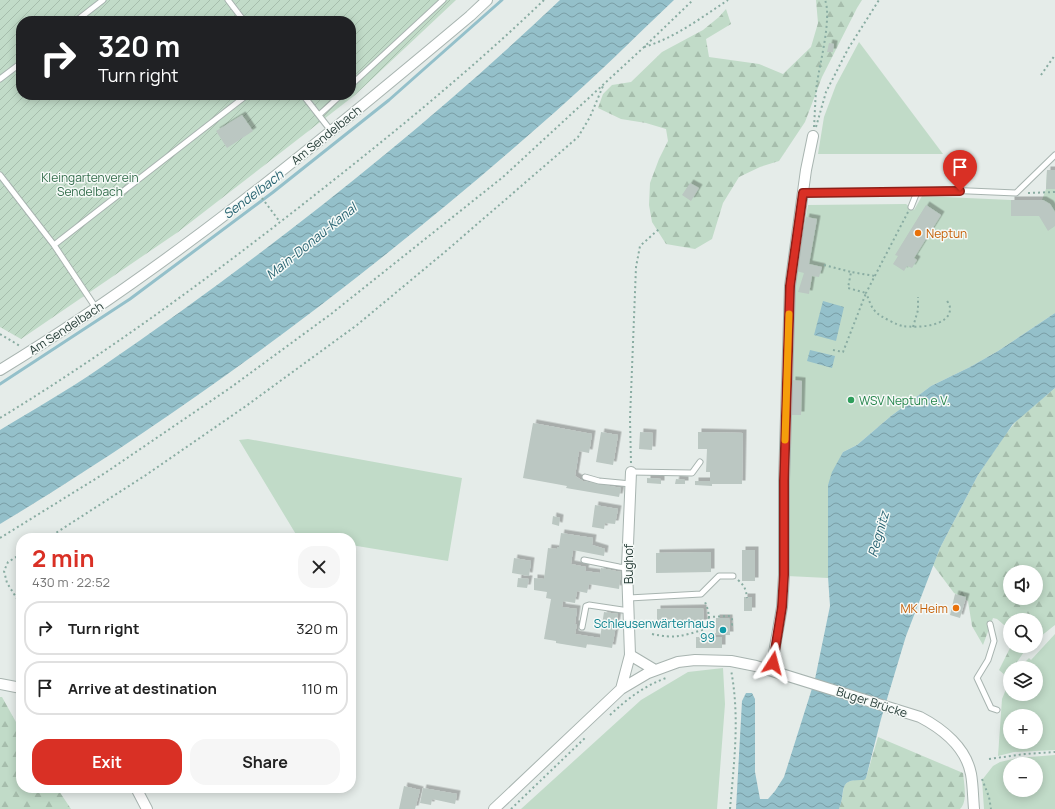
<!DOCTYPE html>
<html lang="en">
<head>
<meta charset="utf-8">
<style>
  body { margin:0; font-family:Manrope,sans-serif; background:#f6f6f6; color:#222; height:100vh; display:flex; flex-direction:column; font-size:15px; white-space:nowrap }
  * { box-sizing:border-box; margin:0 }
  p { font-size:13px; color:#767676 }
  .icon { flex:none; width:22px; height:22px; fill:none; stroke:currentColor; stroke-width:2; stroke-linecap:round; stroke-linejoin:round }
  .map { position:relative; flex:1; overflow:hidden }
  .sheet { position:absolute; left:16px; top:533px; width:340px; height:260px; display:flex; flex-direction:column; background:#fff; border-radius:16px; box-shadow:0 2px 10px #0003 }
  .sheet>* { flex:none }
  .guide { position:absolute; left:16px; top:16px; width:340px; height:84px; border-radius:16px; box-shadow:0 2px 10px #0003; background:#202124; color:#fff; overflow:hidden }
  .tools { position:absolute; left:1003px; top:565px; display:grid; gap:8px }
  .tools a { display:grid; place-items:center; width:40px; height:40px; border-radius:50%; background:#fff; box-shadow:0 2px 10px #0003; font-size:20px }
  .pin { position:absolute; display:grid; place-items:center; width:34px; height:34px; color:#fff; margin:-41px -17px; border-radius:50% 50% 50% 0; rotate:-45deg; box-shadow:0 0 4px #0007 }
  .pin .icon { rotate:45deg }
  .me { position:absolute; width:44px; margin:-22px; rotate:9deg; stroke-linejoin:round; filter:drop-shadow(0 0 3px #0008) }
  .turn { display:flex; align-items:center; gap:14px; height:84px; padding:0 16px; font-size:18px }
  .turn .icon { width:52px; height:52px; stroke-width:2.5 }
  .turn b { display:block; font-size:28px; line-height:34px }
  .round { display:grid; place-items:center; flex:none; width:42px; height:42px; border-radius:16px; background:#f6f6f6 }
  .headline { display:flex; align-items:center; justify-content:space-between; height:68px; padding:0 16px }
  h1 { font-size:24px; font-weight:700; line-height:30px; color:#d93025 }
  .primary-button { display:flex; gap:8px; margin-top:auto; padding:8px 16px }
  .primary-button a { flex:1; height:46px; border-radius:16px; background:#d93025; color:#fff; font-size:16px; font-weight:700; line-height:46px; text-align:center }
  .primary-button a+a { background:#f6f6f6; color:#222 }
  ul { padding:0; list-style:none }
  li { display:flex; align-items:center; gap:12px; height:54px; margin:0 8px 6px; padding:0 8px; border:2px solid #e0e0e0; border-radius:16px }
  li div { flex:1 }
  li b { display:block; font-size:15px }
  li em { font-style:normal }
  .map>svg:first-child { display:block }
  .grass { fill:#c1dbc8; fill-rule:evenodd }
  .forest { fill:url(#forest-firs); fill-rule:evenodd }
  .garden { fill:url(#garden-furrows); fill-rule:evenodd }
  .water { fill:url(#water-waves) }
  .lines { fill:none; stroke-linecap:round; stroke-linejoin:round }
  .stream { stroke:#94c0ca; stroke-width:3 }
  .building { fill:#bbc7c2; filter:url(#shadow) }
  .service-casing { stroke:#a8b4b0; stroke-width:7 }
  .minor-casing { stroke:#a8b4b0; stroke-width:12 }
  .path { stroke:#89aca2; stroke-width:2; stroke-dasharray:2 3; stroke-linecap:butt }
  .service { stroke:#fff; stroke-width:5 }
  .minor { stroke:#fff; stroke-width:10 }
  .route-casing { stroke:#8d1f18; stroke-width:10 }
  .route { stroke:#d93025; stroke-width:7 }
  .slow { stroke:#f59e0b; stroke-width:7 }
  .food-dot { fill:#e8710a; stroke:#f5f9f7; stroke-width:1.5 }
  .leisure-dot { fill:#2e9e5b; stroke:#f5f9f7; stroke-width:1.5 }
  .culture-dot { fill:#0f9aa8; stroke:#f5f9f7; stroke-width:1.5 }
  .labels { text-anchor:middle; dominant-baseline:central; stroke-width:3; stroke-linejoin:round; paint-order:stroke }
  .street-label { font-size:12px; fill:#263c37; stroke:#f5f9f7 }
  .park-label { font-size:12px; fill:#356e4d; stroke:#f5f9f7 }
  .food-label { font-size:12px; fill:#c56008; stroke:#f5f9f7; text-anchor:start }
  .leisure-label { font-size:12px; fill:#27864d; stroke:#f5f9f7; text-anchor:start }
  .culture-label { font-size:12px; fill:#0d838f; stroke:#f5f9f7; text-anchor:end }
  .water-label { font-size:13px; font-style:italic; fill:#276371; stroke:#f5f9f7 }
</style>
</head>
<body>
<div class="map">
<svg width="1055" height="809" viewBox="0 0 1055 809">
  <defs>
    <pattern id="forest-firs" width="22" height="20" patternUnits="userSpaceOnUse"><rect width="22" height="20" fill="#c1dbc8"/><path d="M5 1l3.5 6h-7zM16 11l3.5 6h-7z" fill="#a6bdac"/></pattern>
    <pattern id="garden-furrows" width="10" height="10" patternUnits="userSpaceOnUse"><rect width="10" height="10" fill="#c1dbc8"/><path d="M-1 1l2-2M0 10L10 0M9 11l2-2" fill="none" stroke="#a6bdac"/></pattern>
    <pattern id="water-waves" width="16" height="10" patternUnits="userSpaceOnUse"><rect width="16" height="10" fill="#94c0ca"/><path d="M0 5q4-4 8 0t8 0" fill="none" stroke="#799da5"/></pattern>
    <filter id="shadow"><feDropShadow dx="3.5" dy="-3.5" stdDeviation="0" flood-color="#0004"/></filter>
  </defs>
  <rect width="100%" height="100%" fill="#e5ece9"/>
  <path class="grass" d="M859 42 943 154H818L824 117 836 85Z
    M1047 170H1055V313L998 351 970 367 931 386 891 416 857 445 843 452 828 485V578L787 576V521L794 287 808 205 906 204 914 210 922 196 1011 200H1042L1046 189Z
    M248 439 462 478 448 561 351 545V538H312L297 536 239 440Z
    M1055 634V750L1014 752 998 756 1002 699 1009 682 1010 681V694H1036V668H1019L1029 658 1031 660ZM1010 716H1036V742H1010Z
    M723 668 725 704 717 809H521L641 700 688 672Z
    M1055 755V809H984L982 780 993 766 1000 762 1017 758ZM1010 764H1036V790H1010Z"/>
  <path class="forest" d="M816 0H862L857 8 822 77 805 122 779 161 760 167 739 177 723 203 712 239 695 249 666 244 652 222 649 205 650 183 659 159 668 141 666 129 646 123 621 119 598 108 603 94 612 85 631 82 662 52 703 30 719 17 726 9 731 24 706 39 709 57 759 64 783 74 811 47 818 23Z
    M1055 388V625L1036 640V620H1010V630L997 619 993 618 983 645 972 626 968 601 954 593 933 565 940 548 978 475 1005 435 1017 420ZM1010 572H1036V598H1010Z
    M1011 646H1028L1013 668H1010V672L1007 677 999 670Z
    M0 697H2L21 731V788H57L71 809H0Z
    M878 737 963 773C964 783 968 802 960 809H839C848 786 835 782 866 778Z"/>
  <path class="garden" d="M0 0H456L355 95 178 232 21 339 0 327ZM21 21H351V95H21Z"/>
  <path class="water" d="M560 0H674C635 37 596 76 555 112 382 265 198 405 0 524V430C33 410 68 390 100 368 262 257 418 135 560 0Z
    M823 301 844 307 836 341 814 335Z
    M1055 313V388L1013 424 978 475 940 548 906 636 881 719 866 778 864 780C836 779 847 790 839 809H736L742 701 746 693H752L755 699V772L760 799H768L775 791 784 777 815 679 830 606 828 577V485L832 472 843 452 857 445 891 416 931 386 970 367 998 351Z
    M810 350 835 356 832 368 807 361Z"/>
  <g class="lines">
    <path class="stream" d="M0 384 130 299 272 193 389 100 502 0"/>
  </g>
  <path class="building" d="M829 43 834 44 833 52H827Z
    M242 115 253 131 227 148 216 131Z
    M1047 170H1055V189H1046Z
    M690 183 699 188 691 201 682 195Z
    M1011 200H1043L1050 204 1055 212V226L1048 231 1039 216H1011Z
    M926 205 941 215 914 258 917 260 912 268 907 266 904 271 893 264 898 256 895 255Z
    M806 217 817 219 809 264 822 267 819 277 812 276 809 294 798 292 804 273 796 271Z
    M792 380 802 381 801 415H791Z
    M533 423 592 434 589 453 579 451 575 476 583 481 621 488 619 497 566 488 567 486 523 478Z
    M601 432 618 435 613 465 596 462Z
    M640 432 653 433 652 450 639 449Z
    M698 432 743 433 742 484H712V486L695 485V481H710V472H706L707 449H698Z
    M647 478 661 479V484L647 483Z
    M676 479 685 480V484H675Z
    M595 505 618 509 615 524 605 523 604 529 592 527Z
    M553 516 560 518 559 526 552 524Z
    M561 533 593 538 592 545 605 549 604 556 573 550 571 564 586 567 585 571 600 573 601 568 621 572 619 589 589 584 587 593 577 591 575 603 563 601 562 607 577 609 575 624H577L575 634 600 638 604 612 618 614 612 648 587 644 586 648 556 643V641L544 639 551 599 546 598 547 592 534 590V578L544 579 548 548 557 549V547H559Z
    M742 550H755V581H742Z
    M711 552V572L656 573V553Z
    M514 558 531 561 529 576 512 573Z
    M518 578 529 579 527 588 517 587Z
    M955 594 966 597 960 618 950 615Z
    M744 597H752V611H744Z
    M703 608 704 623 657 624V609Z
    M716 618H729L730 635H716Z
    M696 637H722V648H696Z
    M404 786 420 790 415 809H399Z
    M423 788 457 794 455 804 432 799 431 805 420 803Z"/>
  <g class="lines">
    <g class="service-casing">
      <path id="service" d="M228 0 244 21
        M76 21 103 0
        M0 79 21 63
        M351 85 443 0
        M303 95 332 132
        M319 115 341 95
        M0 175 54 245 96 308
        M803 193 903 192 946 190 1016 193 1055 155
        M911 207 917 192
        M54 245 247 95
        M631 472 692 473 700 462
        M585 477 599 481 631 484
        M584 560 619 567 627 568
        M629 598 701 594 719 576H733
        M990 624 994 641 988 660 977 678 991 708 997 710
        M582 627 586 606 589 605 629 611"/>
    </g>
    <g class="minor-casing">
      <path id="minor" d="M0 370C168 268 320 142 470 16L487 0
        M630 655 655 670
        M771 670 782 607 784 575V481L790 286 806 170 813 136
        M0 684 21 688
        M621 689 630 655 627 568 631 472
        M136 788 147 809
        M494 809 621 689 648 673 678 662 695 660 731 661 756 666 920 717C943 729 966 748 971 774 973 785 973 798 974 809"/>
    </g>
    <path class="path" d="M644 47C675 38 702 17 728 0
      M1041 75 1055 55
      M814 127C815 113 815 98 817 83 820 63 832 17 825 0
      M816 127 826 92 848 49 879 0
      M1028 193 1055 192
      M262 198 280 222
      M908 212 866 293C869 299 871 308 876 312 879 316 899 326 903 326 916 328 951 327 950 308 950 305 947 301 946 299
      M824 265 851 272
      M913 327 918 310V297
      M0 334 20 346
      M833 350 843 352 866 293 848 288 851 272 875 276
      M0 418C105 354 205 281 302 205 385 140 468 73 544 0
      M631 463 630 419 636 267 640 246 659 229
      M0 538 105 473 230 388 331 314 503 177 643 48 693 0
      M48 538 146 475 246 406 357 325 446 251 578 137 590 117 603 86
      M21 554 8 562 4 571 7 583 21 605
      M738 580C745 586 746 590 747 598
      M708 617 729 616 732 618V625H729
      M652 634C675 639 683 636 705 629 711 620 709 610 704 600
      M610 715C627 699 644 686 666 678
      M989 759 1025 754 1055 752
      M982 779 989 797 991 809
      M511 809 585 738
      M730 809C734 763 740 717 731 670"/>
    <use href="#service" class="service"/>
    <use href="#minor" class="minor"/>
  </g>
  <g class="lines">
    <g class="route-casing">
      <path id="route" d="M773 663 782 607 784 575V481L790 286 803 193 960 191"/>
    </g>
    <use href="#route" class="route"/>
    <path class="slow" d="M785 440 789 314"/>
  </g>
  <g class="food-dot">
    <circle cx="918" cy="233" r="4"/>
    <circle cx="956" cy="608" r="4"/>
  </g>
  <circle class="leisure-dot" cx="851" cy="400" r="4"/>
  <circle class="culture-dot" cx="723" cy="630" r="4"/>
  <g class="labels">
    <g class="street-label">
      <text transform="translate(326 135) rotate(-39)">Am Sendelbach</text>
      <text transform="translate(66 328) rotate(-33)">Am Sendelbach</text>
      <text transform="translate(628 564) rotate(-90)">Bughof</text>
      <text transform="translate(872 702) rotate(18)">Buger Brücke</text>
    </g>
    <g class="park-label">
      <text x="90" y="177">Kleingartenverein<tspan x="90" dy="14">Sendelbach</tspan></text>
    </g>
    <g class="food-label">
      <text x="926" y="233">Neptun</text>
      <text x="948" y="608" text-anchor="end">MK Heim</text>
    </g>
    <g class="leisure-label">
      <text x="859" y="400">WSV Neptun e.V.</text>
    </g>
    <g class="culture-label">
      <text x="715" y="623">Schleusenwärterhaus<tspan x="715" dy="14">99</tspan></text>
    </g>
    <g class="water-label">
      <text transform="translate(253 194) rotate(-37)">Sendelbach</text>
      <text transform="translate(311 241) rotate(-39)">Main-Donau-Kanal</text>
      <text transform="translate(878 534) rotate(-74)">Regnitz</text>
    </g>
  </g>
</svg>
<div class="tools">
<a><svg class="icon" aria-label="sound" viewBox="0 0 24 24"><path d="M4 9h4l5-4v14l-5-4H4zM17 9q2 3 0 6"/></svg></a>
<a><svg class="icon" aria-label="search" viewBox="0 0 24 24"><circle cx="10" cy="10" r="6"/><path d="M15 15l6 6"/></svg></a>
<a><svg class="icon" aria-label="layers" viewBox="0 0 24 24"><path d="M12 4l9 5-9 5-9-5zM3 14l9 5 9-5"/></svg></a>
<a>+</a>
<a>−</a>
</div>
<div class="pin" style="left:960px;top:191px;background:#d93025"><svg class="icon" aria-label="arrive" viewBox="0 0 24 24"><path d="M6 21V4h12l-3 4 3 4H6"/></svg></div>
<svg class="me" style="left:773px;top:663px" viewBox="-20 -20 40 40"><path d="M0-17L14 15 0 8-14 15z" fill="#d93025" stroke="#fff" stroke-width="4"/></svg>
<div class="guide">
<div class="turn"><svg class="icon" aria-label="right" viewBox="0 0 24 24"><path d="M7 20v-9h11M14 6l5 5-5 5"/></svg><div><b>320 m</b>Turn right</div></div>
</div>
<section class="sheet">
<div class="headline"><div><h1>2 min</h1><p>430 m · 22:52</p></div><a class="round"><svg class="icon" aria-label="close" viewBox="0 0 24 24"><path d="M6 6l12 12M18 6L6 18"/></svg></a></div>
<ul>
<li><svg class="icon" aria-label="right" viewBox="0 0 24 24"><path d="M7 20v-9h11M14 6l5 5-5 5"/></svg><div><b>Turn right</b></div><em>320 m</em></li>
<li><svg class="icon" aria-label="arrive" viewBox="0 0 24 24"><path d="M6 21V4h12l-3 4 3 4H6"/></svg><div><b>Arrive at destination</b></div><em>110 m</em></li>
</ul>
<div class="primary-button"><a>Exit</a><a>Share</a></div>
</section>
</div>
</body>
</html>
